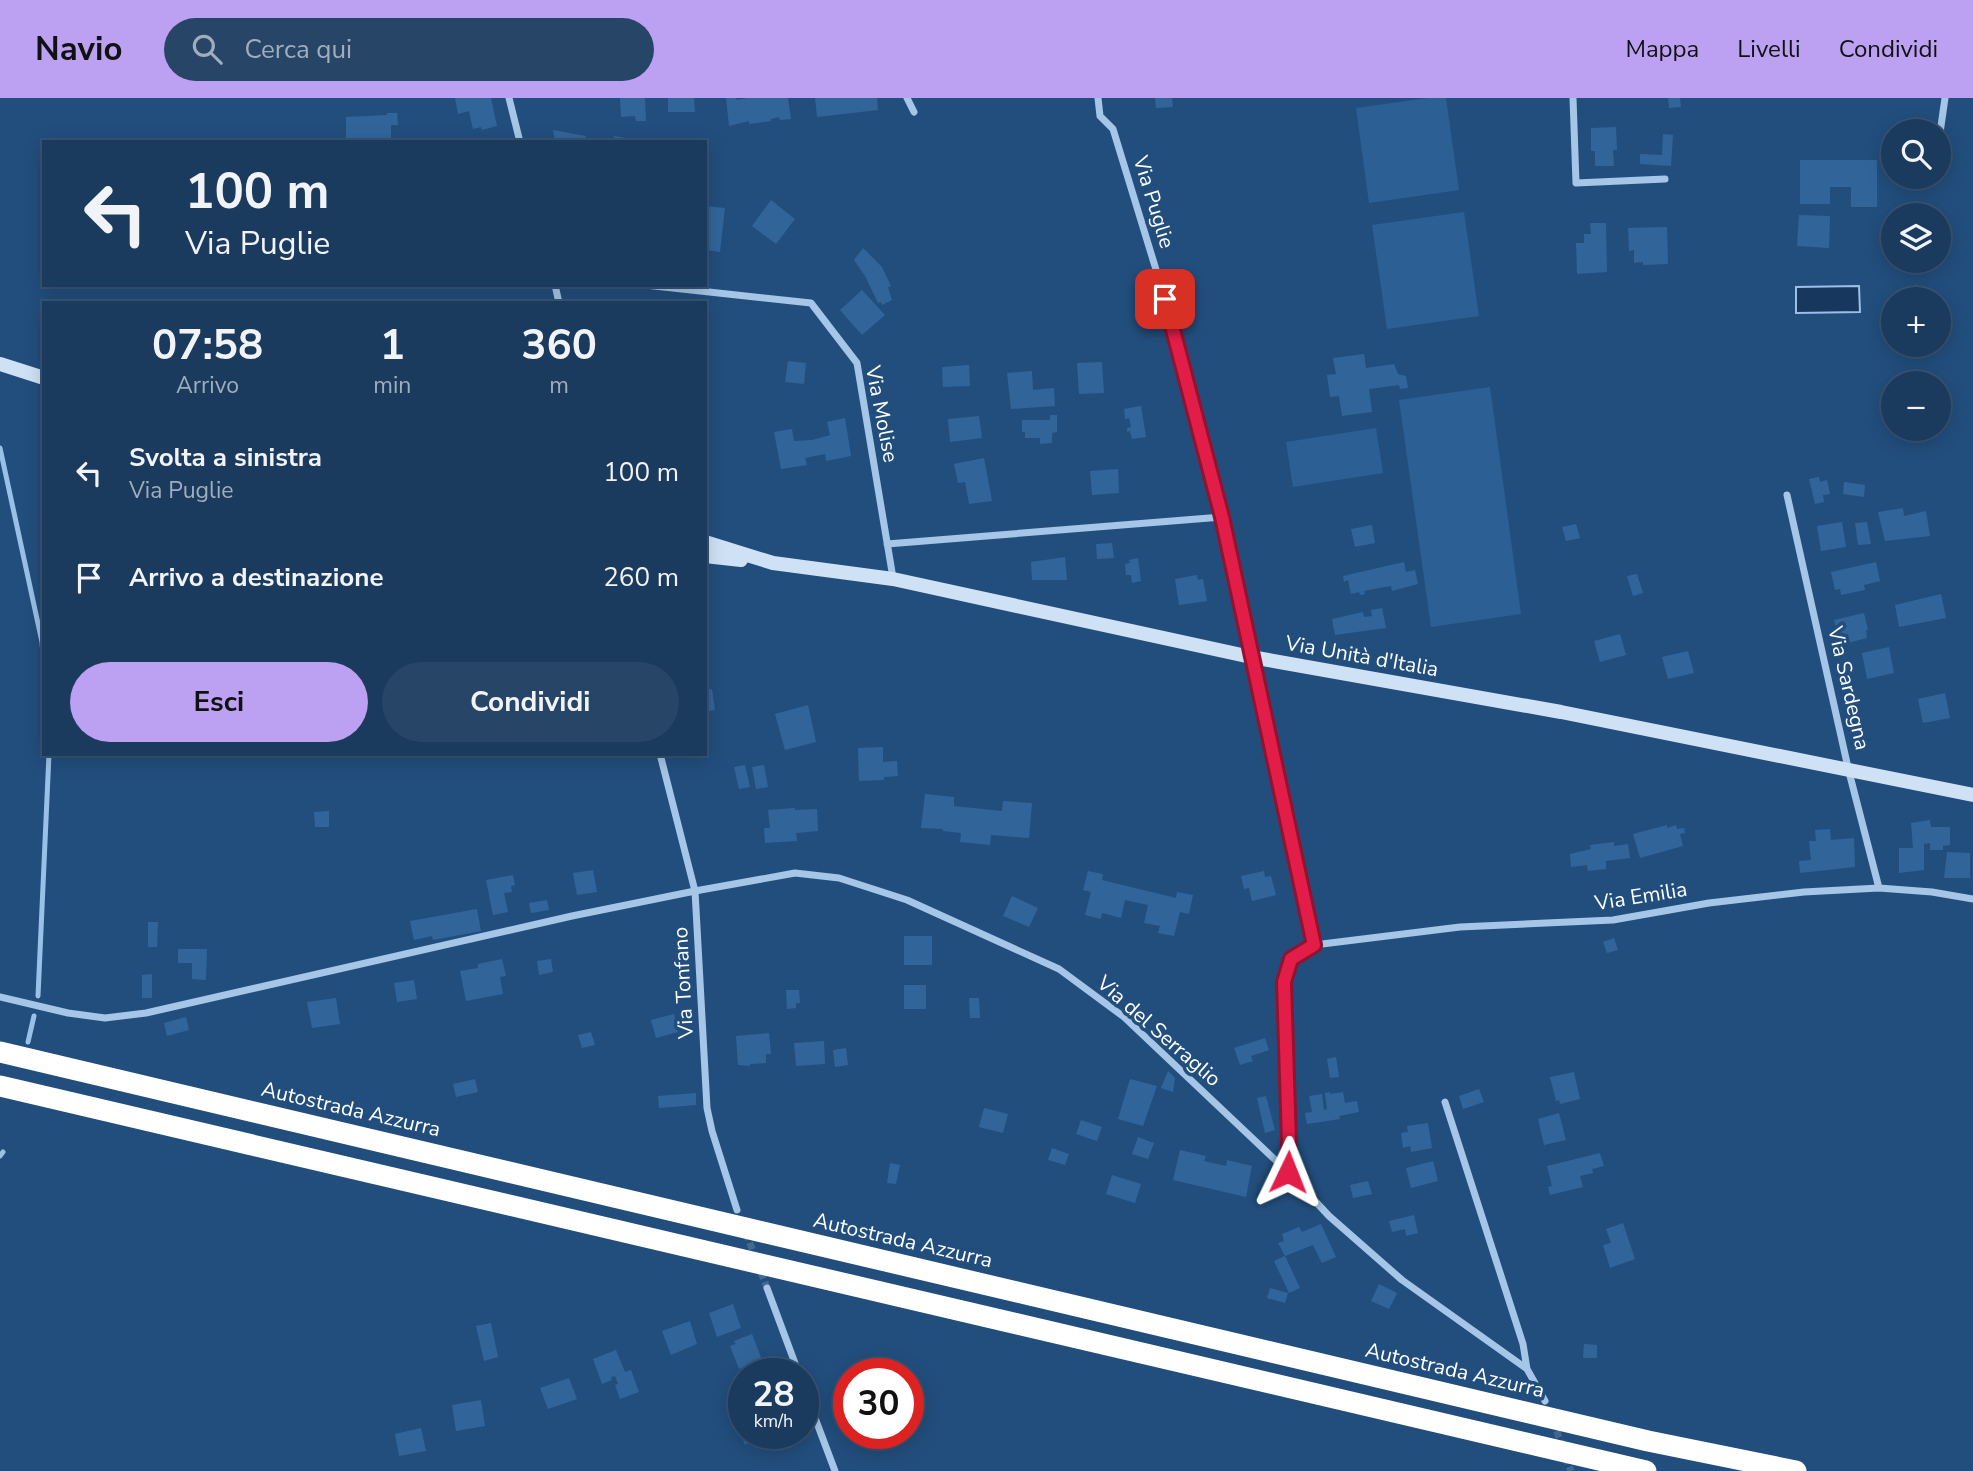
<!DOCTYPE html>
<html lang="it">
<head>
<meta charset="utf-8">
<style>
  body { margin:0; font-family:"Nunito Sans",sans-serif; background:#274567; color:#f1f3f6; height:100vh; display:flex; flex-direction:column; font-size:26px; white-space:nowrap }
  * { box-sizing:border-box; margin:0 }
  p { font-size:23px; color:#9fadbc }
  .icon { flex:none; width:38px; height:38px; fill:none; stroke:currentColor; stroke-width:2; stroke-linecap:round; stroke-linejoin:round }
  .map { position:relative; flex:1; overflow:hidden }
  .details { position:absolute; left:42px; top:203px; width:665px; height:455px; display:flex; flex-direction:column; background:#1a3a5e; border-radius:0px; box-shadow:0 4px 18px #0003,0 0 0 2px #385473 }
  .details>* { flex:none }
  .guide { position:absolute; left:42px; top:42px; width:665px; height:147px; border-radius:0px; box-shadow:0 4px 18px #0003,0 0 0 2px #385473; background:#1a3a5e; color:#f1f3f6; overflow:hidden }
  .controls { position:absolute; left:1881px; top:21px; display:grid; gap:14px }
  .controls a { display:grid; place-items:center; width:70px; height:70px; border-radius:50%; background:#1a3a5e; box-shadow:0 4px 18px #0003,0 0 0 2px #385473; font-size:35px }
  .speed { position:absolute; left:728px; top:1260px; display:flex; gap:14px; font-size:35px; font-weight:700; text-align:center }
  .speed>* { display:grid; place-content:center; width:91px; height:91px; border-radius:50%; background:#1a3a5e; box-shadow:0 4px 18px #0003,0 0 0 2px #385473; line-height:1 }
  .speed small { font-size:18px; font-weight:400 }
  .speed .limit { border:10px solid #d22; background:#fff; color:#111 }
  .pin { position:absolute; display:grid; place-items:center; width:60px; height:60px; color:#fff; margin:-30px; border-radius:14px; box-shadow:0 4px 10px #0006 }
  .me { position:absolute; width:77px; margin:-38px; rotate:2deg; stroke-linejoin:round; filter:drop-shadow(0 0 5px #0008) }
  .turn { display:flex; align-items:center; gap:24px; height:147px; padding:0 28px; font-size:32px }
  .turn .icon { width:91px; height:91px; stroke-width:2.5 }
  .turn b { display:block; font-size:49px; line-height:60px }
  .eta { display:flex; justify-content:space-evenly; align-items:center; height:119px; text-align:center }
  .eta b { font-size:42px; font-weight:700; line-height:49px }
  .cta { display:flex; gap:14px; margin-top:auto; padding:14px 28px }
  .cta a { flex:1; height:80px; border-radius:42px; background:#bca0f2; color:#111; font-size:28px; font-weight:700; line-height:80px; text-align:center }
  .cta a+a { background:#274567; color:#f1f3f6 }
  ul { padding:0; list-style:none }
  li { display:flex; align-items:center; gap:21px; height:105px; padding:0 28px }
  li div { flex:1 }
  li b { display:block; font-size:26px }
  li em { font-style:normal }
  header { display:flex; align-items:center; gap:42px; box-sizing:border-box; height:98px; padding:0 35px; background:#bca0f2; color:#111 }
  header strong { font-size:33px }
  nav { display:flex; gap:38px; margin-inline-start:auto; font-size:24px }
  .search { width:490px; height:63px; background:#274567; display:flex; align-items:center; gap:18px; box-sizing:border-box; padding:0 24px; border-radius:38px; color:#9fadbc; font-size:26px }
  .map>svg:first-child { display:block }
  .green { fill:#2c6094 }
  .water { fill:#17385c; stroke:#99c1e7; stroke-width:2 }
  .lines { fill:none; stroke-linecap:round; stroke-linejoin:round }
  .stream { stroke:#99c1e7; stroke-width:5 }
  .building { fill:#31659a }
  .street-tunnel { stroke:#436990; stroke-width:7; stroke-dasharray:7 3.5; stroke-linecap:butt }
  .street { stroke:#a5c6e6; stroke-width:7 }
  .secondary { stroke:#cfe2f5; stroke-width:14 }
  .highway { stroke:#fff; stroke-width:21 }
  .route-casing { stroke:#92132f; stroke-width:18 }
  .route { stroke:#e11d48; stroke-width:12 }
  .labels { text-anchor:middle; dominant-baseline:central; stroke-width:7; stroke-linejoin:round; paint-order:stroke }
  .street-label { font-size:21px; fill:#fff; stroke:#224e7d }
</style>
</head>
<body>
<header>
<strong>Navio</strong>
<div class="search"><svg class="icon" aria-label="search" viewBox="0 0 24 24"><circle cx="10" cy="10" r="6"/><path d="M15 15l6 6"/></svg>Cerca qui</div>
<nav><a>Mappa</a><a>Livelli</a><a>Condividi</a></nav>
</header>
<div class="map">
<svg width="1973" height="1373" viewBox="0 0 1973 1373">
  <rect width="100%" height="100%" fill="#224e7d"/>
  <path class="green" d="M1428 0H1446L1459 92 1369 105 1356 10Z
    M1464 114 1479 218 1387 231 1372 127Z
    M1490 289 1521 516 1431 529 1399 302Z
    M1376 330 1383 375 1293 389 1286 344Z"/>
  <path class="water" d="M1859 188 1860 214 1796 215V189Z"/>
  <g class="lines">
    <path class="stream" d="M0 350 42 544 44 569
      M38 898 49 656
      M28 944 34 918
      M0 1058 3 1054"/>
  </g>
  <path class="building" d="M455 0H491L497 28 482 32 481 29 473 31 469 13 458 16Z
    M620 0H645L646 23H636L635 18 621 19Z
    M668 0H694L695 14H668Z
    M726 0H736L737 2 747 0H788L791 21 780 22 779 19 771 21V23L749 26V23L729 28Z
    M815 0H877L878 12 817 19Z
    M1155 0H1172L1173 9 1156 10Z
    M1668 0H1680L1681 9 1669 10Z
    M387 15H397L398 27H391V43L346 44V19L387 17Z
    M1616 29 1617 52H1613L1614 68H1595V53H1591V30Z
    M553 32 586 38 585 44H555Z
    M1663 36 1673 37 1671 68 1640 66V56L1662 57Z
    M614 38 633 41V44H613Z
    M1800 62H1877V109H1851V89H1830V106H1800Z
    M771 102 795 121 776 146 752 128Z
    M705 108 725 110 720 154 705 152Z
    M1799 117 1830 118 1829 150 1797 148Z
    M1590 125H1606L1607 174 1577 176 1576 145H1584V136H1591Z
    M1667 129 1668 166 1643 167V164L1634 165V152L1629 153 1628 130Z
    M863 150 882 169 891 188 888 189 892 202 882 207 881 204 878 205 865 178 854 162Z
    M862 192 885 217 862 237 840 212Z
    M1364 256 1366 270 1394 266 1398 276 1406 278 1408 290 1400 291 1399 287 1369 291 1372 314 1342 318 1339 298 1330 299 1327 277 1336 276 1333 260Z
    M788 263 806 265 804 286 785 284Z
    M1102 264 1104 295 1079 296 1077 265Z
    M969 267 970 288 943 289 942 269Z
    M1032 273 1033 292 1054 290 1055 308 1011 311 1007 275Z
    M1141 308 1146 339 1132 341 1130 333 1127 334V330L1131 329 1129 320 1125 321 1124 311Z
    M1050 317H1057V334L1052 335V345L1040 346V340H1025V334H1022V322H1050Z
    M979 318 982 340 950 344 948 321Z
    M845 320 851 358 826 363 825 356 805 360 807 367 781 371 774 334 792 331 794 343 812 342 830 337 827 324Z
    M984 360 992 403 969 406 965 384 958 385 954 366Z
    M1118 371 1119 395 1092 397 1090 373Z
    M1819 379 1820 384 1827 382 1830 396 1823 397 1824 404 1815 406 1809 381Z
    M1844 384 1865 387 1864 399 1843 396Z
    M1903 410 1904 418 1926 413 1930 438 1885 443 1878 414Z
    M1842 424 1846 449 1821 453 1817 428Z
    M1867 424 1871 446 1858 447 1855 425Z
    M1576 426 1580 440 1566 443 1562 429Z
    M1372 427 1375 445 1355 449 1351 431Z
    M1112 445 1114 460 1097 461 1096 446Z
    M1065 459 1067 482H1032L1031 464Z
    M1138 460 1141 483 1132 485 1131 477H1126L1125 466 1130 465 1129 462Z
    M1404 464 1406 474 1415 472 1418 486 1392 493 1391 488 1379 490 1364 493 1365 496 1360 497 1359 494 1351 496 1348 482 1344 484 1343 478Z
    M1876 464 1880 483 1864 487 1865 492 1841 497 1840 491 1835 492 1831 474Z
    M1637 476 1643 495 1633 498 1627 478Z
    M1197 477 1198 482 1203 481 1207 503 1179 507 1175 481Z
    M1941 496 1946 520 1899 529 1895 507Z
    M1382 510 1386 530 1335 537 1332 521 1363 514 1364 519 1372 518 1371 512Z
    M1864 515 1868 532H1866L1867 540 1844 546 1841 535 1837 536 1834 522Z
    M1620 536 1626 557 1600 564 1594 543Z
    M1889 549 1894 575 1867 581 1862 555Z
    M1688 553 1694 575 1668 581 1662 559Z
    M712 591 715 612 705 614V592Z
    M1945 595 1950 620 1923 625 1918 601Z
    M808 607 816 644 785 652 775 616Z
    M883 649V664L897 663 898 678 884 679V682L859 683 858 650Z
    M745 667 750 689 739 691 734 669Z
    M764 667 768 689 756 691 752 669Z
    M925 696 954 699V708L1002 713 1003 703 1032 705 1029 740 991 737 990 747 960 744 961 735 943 733V731L921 730Z
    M795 710V712L817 711 818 733 796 735 797 743 765 745 764 730H770L768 712Z
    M329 713V729H315L314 714Z
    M1930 722 1931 729H1950V747L1943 748V752H1930V745L1924 746V772L1899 775V750H1913L1911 725Z
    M1667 727V730L1676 727 1677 731 1684 730 1685 735 1680 736 1683 748 1640 760 1633 736Z
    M1830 731 1831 742 1854 740 1855 769 1800 775 1799 763 1811 762 1809 743H1816L1815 732Z
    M1614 744V748L1628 746 1630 760 1606 763V771L1588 773 1587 767 1571 769 1570 756 1591 751 1590 747Z
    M1947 754 1970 755V780H1944Z
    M593 772 597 794 577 797 573 775Z
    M1088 773 1103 776 1102 782 1176 800 1177 794 1193 797 1189 816 1180 814 1174 838 1158 835 1160 828 1144 825 1148 807 1125 802 1121 820 1102 815 1101 821 1085 817 1091 794 1083 792Z
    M1264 773 1265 779 1271 778 1276 797 1252 803 1249 790 1244 791 1241 778Z
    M513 777 515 787 511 788 512 794 504 795 508 814 493 817 486 782Z
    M1012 798 1038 810 1029 829 1003 818Z
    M547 802 549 812 531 815 529 805Z
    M477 811 481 833 433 842 432 838 414 842 410 823Z
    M148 824H158L157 849H148Z
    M904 838H932V867H904Z
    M1614 840 1618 852 1607 855 1603 844Z
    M178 851H207L206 882 192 881V865H178Z
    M502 861 506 878 500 879 503 896 466 903 460 873 478 870V866Z
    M551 861 553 874 539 877 537 863Z
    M152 876V900H142V877Z
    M414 882 417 901 397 904 394 885Z
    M904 887H926V911H904Z
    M786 892H799L800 905H796V910L787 911Z
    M336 900 340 926 312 930 307 904Z
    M969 900H979L980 920H970Z
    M674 916 678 934 656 940 651 922Z
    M186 919 189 932 167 938 164 925Z
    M591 934 595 947 582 950 578 937Z
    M769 935 771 956H766V965L750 966V968L738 967 736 938Z
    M1265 940 1269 952 1251 958 1253 963 1240 967 1234 950Z
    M824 943 825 966 796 968 794 945Z
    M846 950 848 967 835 969 833 952Z
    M1336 959 1339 979 1330 980 1327 961Z
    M1168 973 1175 980 1173 994 1161 990Z
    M1574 974 1580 1001 1560 1006 1559 1002 1556 1003 1550 979Z
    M475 981 478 994 456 999 453 986Z
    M1130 981 1157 988 1143 1028 1118 1021Z
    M1479 991 1484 1004 1463 1011 1459 998Z
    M1330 994V996L1343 994 1345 1005 1357 1003 1359 1014 1339 1018 1340 1021 1307 1026 1305 1015 1312 1014 1309 998 1322 996 1324 1012 1327 1011 1325 995Z
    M696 995V1007L659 1010 658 998Z
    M1266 998 1275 1032 1265 1035 1257 1000Z
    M984 1010 1008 1016 1003 1035 979 1029Z
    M1559 1015 1566 1042 1544 1047 1538 1021Z
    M1081 1022 1102 1029 1097 1043 1076 1036Z
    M1428 1025 1432 1050 1411 1054 1410 1048 1403 1050 1401 1035 1408 1034 1407 1028Z
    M1138 1039 1154 1045 1148 1061 1132 1056Z
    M1052 1050 1069 1056 1065 1067 1048 1062Z
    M1180 1052 1206 1058 1204 1063 1226 1068 1227 1062 1252 1068 1246 1099 1173 1082Z
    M1600 1055 1604 1068 1592 1071 1593 1075 1580 1078 1583 1089 1550 1097 1548 1089 1552 1088 1547 1068Z
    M1433 1063 1438 1083 1411 1090 1406 1070Z
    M890 1065 900 1067 896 1086 887 1085Z
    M1112 1077 1141 1086 1135 1105 1106 1096Z
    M1368 1083 1372 1096 1353 1100 1350 1087Z
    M1414 1117 1418 1135 1406 1138 1405 1131 1392 1134 1389 1123Z
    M1623 1125 1635 1161 1610 1170 1603 1147 1611 1145 1606 1131Z
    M1321 1126 1336 1159 1322 1165 1313 1147 1285 1158 1278 1145 1284 1143 1282 1136 1299 1129 1302 1134Z
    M1285 1158 1300 1190 1289 1195 1274 1163Z
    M1379 1186 1397 1195 1389 1211 1371 1203Z
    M1270 1190 1288 1195 1285 1205 1267 1200Z
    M733 1206 741 1230 717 1239 709 1215Z
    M690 1223 697 1246 671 1257 662 1233Z
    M491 1225 498 1259 484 1263 476 1228Z
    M752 1236 762 1262 739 1271 730 1248 736 1246 734 1243Z
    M1584 1246 1597 1247V1260H1583Z
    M616 1252 625 1274 631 1272 639 1294 620 1301 615 1287 618 1286 615 1278 611 1279 612 1282 602 1286 593 1261Z
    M780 1263 786 1276H767L764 1268Z
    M569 1280 577 1301 548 1311 540 1290Z
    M481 1302 485 1328 456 1333 452 1307Z
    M744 1317V1335H755L758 1341 745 1347 737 1326V1321Z
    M421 1330 426 1353 399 1358 395 1336Z"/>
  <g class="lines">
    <path class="street-tunnel" d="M746 1135 767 1190
      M1553 1323 1562 1348
      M1566 1359 1571 1373"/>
    <path class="street" d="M509 0 520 44
      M907 0 914 14
      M1098 0 1100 18 1113 31 1165 201 1222 419 1314 847 1291 861 1284 884 1289 1044 1288 1074
      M1573 0 1576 85 1665 81
      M1939 42 1945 0
      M555 187 559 205
      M645 187 811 205 857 265 893 480
      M1787 397 1849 674 1879 790
      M887 446 1222 419
      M660 656 695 793 707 1010 712 1033 737 1112
      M1314 847 1460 829 1613 822 1709 805 1804 794 1879 790 1932 794 1973 801
      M0 899 68 915 105 920 146 915 572 818 695 793 795 775 839 780 907 802 1059 871 1124 919 1288 1074 1329 1118 1402 1182 1527 1271 1545 1303
      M1445 1004 1523 1246 1527 1271
      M767 1190 799 1276
      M803 1288 835 1373"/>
    <path class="secondary" d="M0 266 44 280
      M705 444 773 465 893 481 1251 559 1561 614 1973 697
      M705 458 741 462"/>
    <path class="highway" d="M0 954 1648 1343 1796 1373
      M0 988 1646 1373"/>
  </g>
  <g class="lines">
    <g class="route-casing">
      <path id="route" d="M1165 201 1222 419 1314 847 1291 861 1284 884 1289 1044 1288 1074"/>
    </g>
    <use href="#route" class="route"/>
  </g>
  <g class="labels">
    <g class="street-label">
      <text transform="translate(1154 104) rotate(73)">Via Puglie</text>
      <text transform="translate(882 316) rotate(79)">Via Molise</text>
      <text transform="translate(1362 558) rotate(10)">Via Unità d'Italia</text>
      <text transform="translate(1849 590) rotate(77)">Via Sardegna</text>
      <text transform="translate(1641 798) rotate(-9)">Via Emilia</text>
      <text transform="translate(683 885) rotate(-93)">Via Tonfano</text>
      <text transform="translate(1159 933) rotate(41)">Via del Serraglio</text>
      <text transform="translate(351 1011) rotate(13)">Autostrada Azzurra</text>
      <text transform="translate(903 1142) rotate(13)">Autostrada Azzurra</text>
      <text transform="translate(1455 1272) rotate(13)">Autostrada Azzurra</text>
    </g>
  </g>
</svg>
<div class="controls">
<a><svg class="icon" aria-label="search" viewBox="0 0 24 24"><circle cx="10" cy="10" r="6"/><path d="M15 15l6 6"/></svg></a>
<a><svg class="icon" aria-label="layers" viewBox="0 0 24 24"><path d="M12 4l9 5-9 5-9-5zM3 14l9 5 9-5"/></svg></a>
<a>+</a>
<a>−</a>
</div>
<div class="speed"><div>28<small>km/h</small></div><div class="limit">30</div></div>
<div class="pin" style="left:1165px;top:201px;background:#d93025"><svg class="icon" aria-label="arrive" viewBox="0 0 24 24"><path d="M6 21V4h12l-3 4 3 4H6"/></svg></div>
<svg class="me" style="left:1288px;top:1074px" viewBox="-20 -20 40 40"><path d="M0-17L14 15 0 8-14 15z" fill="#e11d48" stroke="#fff" stroke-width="4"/></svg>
<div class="guide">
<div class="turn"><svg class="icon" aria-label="left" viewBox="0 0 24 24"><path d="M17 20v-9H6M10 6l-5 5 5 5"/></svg><div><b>100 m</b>Via Puglie</div></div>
</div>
<section class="details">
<div class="eta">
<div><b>07:58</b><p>Arrivo</p></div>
<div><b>1</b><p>min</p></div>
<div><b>360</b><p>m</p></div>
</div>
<ul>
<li><svg class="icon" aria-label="left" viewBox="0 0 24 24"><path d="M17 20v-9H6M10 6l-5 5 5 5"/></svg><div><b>Svolta a sinistra</b><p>Via Puglie</p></div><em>100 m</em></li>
<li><svg class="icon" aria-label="arrive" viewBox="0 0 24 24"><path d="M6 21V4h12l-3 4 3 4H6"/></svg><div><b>Arrivo a destinazione</b></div><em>260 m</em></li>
</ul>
<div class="cta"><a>Esci</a><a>Condividi</a></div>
</section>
</div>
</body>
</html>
